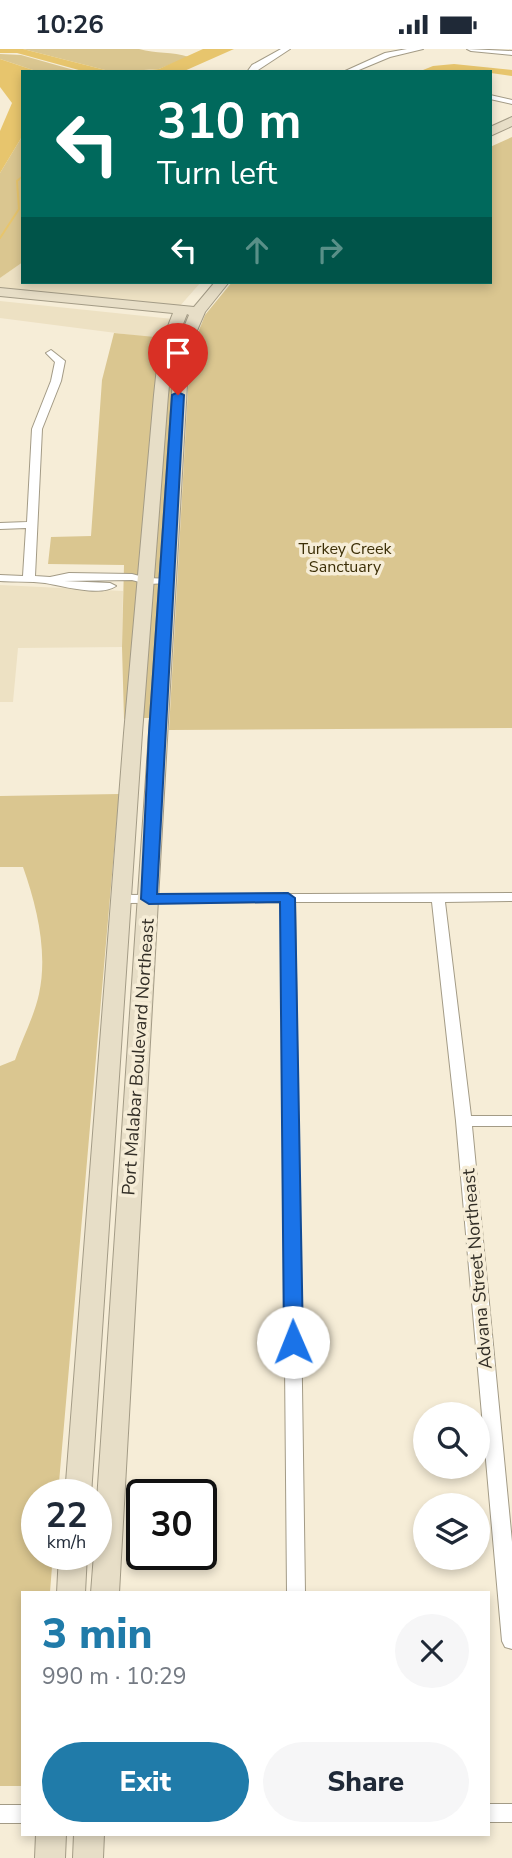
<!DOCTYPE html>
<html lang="en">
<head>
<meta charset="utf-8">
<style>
  body { margin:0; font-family:"Nunito Sans",sans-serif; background:#f6f6f7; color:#1f2937; height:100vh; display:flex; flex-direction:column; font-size:26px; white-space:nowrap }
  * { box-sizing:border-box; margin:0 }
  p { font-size:23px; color:#747a83 }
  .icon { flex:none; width:38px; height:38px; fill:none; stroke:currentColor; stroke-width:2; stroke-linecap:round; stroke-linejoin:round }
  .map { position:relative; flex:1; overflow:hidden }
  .sheet { position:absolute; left:21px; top:1542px; width:469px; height:245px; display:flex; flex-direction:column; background:#fff; border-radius:0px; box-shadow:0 4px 10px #0003 }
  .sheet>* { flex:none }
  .banner { position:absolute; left:21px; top:21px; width:471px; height:214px; border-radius:0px; box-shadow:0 4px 10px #0003; background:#00695c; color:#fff; overflow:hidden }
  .buttons { position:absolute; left:413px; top:1353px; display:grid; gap:14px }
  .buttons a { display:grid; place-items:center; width:77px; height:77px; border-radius:50%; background:#fff; box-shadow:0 4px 10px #0003; font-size:35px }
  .speed { position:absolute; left:21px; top:1430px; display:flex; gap:14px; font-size:35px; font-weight:700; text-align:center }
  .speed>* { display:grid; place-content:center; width:91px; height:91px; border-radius:50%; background:#fff; box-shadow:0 4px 10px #0003; line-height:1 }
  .speed small { font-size:18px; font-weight:400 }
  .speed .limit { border:4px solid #111; border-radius:10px; background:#fff; color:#111 }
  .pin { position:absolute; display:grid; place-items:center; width:60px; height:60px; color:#fff; margin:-72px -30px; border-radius:50% 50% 50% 0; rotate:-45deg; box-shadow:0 0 7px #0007 }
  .pin .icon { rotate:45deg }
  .me { position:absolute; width:77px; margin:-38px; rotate:359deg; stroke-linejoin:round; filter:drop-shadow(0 0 5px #0008) }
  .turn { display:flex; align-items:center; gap:24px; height:147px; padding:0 21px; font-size:32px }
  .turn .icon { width:91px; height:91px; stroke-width:2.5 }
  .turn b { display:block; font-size:49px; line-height:60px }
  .lanes { display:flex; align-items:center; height:66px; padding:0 21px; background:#0003; justify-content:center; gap:35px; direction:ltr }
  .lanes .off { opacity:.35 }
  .round { display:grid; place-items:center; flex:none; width:74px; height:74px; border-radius:37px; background:#f6f6f7 }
  .head { display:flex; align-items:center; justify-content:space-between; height:119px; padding:0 21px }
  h1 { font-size:42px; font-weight:800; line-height:52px; color:#207ba9 }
  .button { display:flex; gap:14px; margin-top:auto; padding:14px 21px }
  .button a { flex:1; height:80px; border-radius:42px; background:#207ba9; color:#fff; font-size:28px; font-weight:800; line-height:80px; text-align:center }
  .button a+a { background:#f6f6f7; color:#1f2937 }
  .status { display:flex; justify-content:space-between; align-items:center; height:49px; padding:0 35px; background:#fff; direction:ltr }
  .status svg { height:19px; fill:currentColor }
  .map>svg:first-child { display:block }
  .built { fill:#ede1c3 }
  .green { fill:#dac690 }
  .water { fill:#e7c56d }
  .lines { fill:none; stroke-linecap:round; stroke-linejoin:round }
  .stream { stroke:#e7c56d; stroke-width:2 }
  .street-casing { stroke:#a39b86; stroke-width:2 }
  .secondary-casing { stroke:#a39b86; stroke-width:2 }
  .street { fill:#fff; fill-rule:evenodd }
  .secondary { fill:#e7dec7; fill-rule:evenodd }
  .route { fill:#1a73e8; stroke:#114b97; stroke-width:2 }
  .labels { text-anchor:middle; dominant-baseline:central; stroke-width:7; stroke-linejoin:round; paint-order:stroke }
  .far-park-label { font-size:16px; fill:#3c2f07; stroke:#f6edd7 }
  .street-label { font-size:18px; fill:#322e26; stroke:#f6edd7 }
</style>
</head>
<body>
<div class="status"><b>10:26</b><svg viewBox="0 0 49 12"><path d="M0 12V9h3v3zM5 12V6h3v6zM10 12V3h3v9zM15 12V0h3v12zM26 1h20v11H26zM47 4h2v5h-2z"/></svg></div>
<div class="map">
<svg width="512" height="1809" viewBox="0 0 512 1809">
  <rect width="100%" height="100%" fill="#f6edd7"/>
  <path class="built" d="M23 213V233H201L179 258 0 241V229Z
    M0 252 173 270 165 289H155L0 269Z
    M0 536 123 542 122 598 18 599 13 653H0Z"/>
  <path class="green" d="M23 0H139C156 5 172 2 189 8L159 20 113 23Z
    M0 5 21 6 81 23H39L0 10Z
    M23 86V213L0 229V124Z
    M512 88V679L169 681 190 304 205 266 232 233H490V98Z
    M114 284 165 289 128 669 124 670 122 598 124 516 48 515 51 488 91 487 102 331Z
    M176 288H181L151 669H141L171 300Z
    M119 745 58 1445 37 1446V1505H53L50 1543 23 1544V1737H0V1017L15 1011C22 990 34 968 39 945 48 904 37 857 23 818H0V747Z"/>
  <path class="water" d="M0 0H23L113 23H86L17 4H0Z
    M203 0H234L182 23H130L159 20Z
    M0 10 39 23H23V86L0 124V82L12 54 0 38Z
    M454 15 512 21V27L470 21 418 23 433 17Z"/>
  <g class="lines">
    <path class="stream" d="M0 189 19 160 17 132 23 127"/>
    <g class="street-casing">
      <path id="street" d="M281 0H290L255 23H247L252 16Z
        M407 0H423L390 8 354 23H343L385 4Z
        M467 0 512 2V6L471 2Z
        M490 46 512 51V55L490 50Z
        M51 301 65 312 61 332 42 380 35 527 50 528 69 524 132 525 147 529 172 530V534L147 535 132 531 64 532 110 534 116 537C100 548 63 537 45 534 30 532 15 533 0 532V526L23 527 26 479 0 480V474L27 473 32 380 51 332 55 313 46 304Z
        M512 844V852L445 853 471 1067H512V1077H472L512 1493V1600L505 1598 502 1592 456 1072 432 853H295L305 1544H287L281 853 123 854 116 850 123 846Z
        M488 1755H512V1773H488Z
        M0 1756H23V1774H0Z"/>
    </g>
    <g class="secondary-casing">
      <path id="secondary" d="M512 68V77L490 87V78Z
        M215 233H229L205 263 189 300 119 1544H91L94 1505H96V1466L175 300 189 266 187 265 173 300 168 346 142 684 91 1446H65L124 684 154 346 159 300 173 264 0 247V239L194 258Z
        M59 1505H87L85 1544H57Z
        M36 1785H66L65 1809H35Z
        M74 1785H104L103 1809H73Z"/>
    </g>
    <use href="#street" class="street"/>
    <use href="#secondary" class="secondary"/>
  </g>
  <path class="route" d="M178 343 184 346 157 845 288 844 295 849 303 1293 300 1299 293 1301 286 1299 284 1293 280 853 149 855 141 850 149 684 172 346Z"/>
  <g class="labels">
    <g class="far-park-label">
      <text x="345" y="500">Turkey Creek<tspan x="345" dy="18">Sanctuary</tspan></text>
    </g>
    <g class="street-label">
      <text transform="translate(138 1008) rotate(-86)">Port Malabar Boulevard Northeast</text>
      <text transform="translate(477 1220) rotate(-95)">Advana Street Northeast</text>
    </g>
  </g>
</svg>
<div class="buttons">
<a><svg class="icon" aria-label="search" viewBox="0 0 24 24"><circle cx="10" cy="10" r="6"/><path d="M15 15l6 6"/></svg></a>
<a><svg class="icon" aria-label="layers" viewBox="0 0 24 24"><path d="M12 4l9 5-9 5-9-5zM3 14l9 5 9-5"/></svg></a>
</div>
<div class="speed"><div>22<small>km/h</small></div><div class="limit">30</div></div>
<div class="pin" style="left:178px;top:346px;background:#d93025"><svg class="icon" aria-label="arrive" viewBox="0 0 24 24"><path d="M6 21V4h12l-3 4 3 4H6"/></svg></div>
<svg class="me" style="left:293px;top:1293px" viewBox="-20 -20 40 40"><circle r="19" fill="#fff"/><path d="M0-13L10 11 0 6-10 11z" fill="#1a73e8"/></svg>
<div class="banner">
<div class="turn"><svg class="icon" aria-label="left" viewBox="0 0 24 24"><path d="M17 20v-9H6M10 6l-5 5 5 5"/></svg><div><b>310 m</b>Turn left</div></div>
<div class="lanes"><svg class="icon" aria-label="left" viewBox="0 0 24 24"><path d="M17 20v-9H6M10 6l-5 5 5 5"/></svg><svg class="icon off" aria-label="ahead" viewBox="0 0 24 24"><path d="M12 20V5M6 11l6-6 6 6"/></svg><svg class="icon off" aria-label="right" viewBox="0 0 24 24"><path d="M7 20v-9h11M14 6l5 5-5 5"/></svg></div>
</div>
<section class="sheet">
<div class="head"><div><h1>3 min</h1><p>990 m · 10:29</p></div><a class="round"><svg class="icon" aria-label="close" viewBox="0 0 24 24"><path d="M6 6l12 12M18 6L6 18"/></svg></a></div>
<div class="button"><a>Exit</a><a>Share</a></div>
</section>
</div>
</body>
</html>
